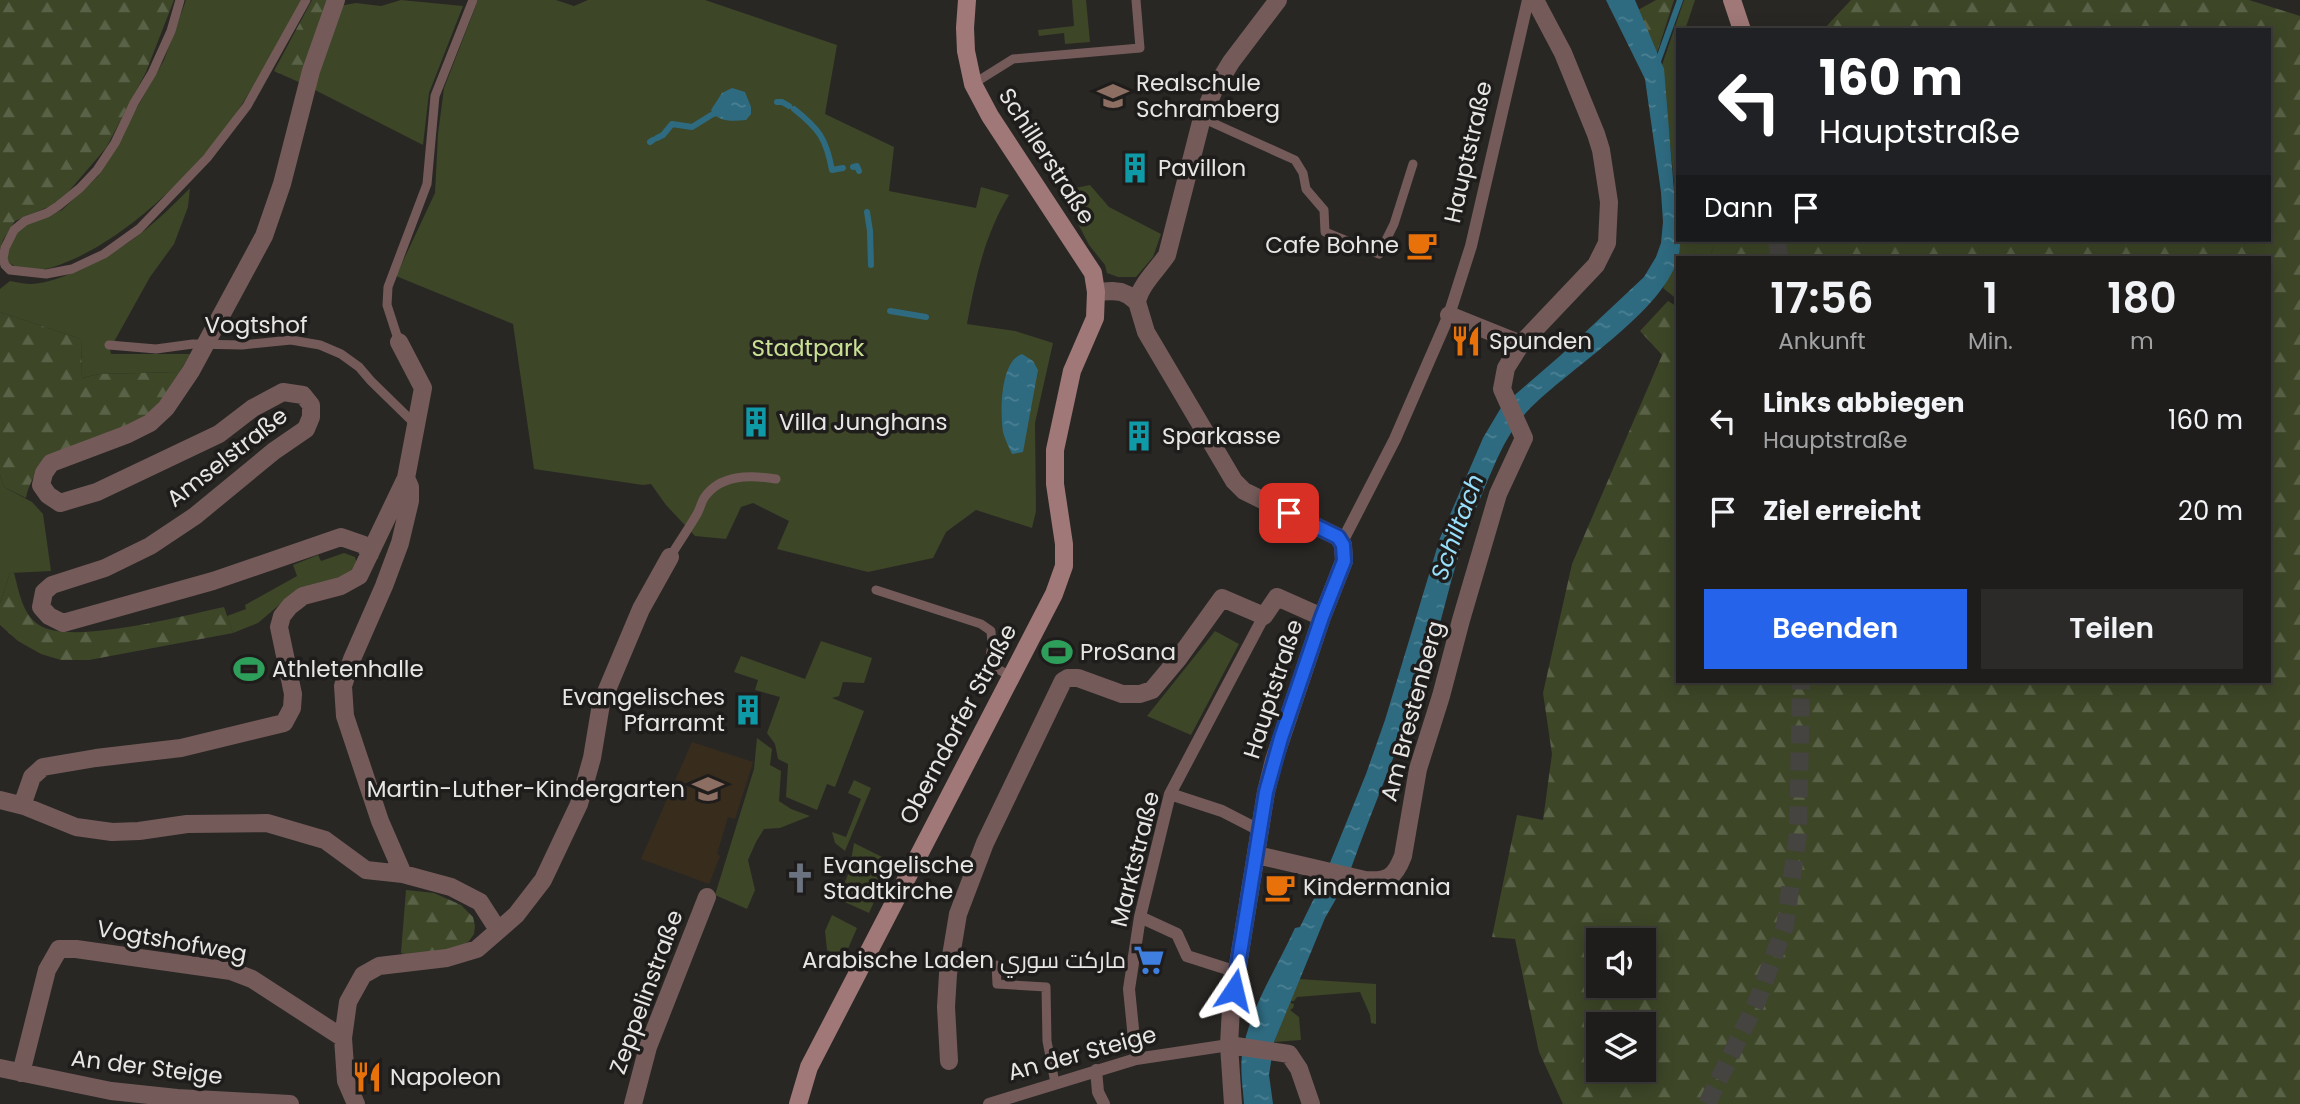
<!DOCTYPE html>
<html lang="de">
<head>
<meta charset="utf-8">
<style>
  body { margin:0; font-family:Poppins,Cairo,sans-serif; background:#2c2a28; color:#f1f3f6; height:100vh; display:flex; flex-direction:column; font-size:26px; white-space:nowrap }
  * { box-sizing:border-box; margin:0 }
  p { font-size:23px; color:#a1a2a3 }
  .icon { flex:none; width:38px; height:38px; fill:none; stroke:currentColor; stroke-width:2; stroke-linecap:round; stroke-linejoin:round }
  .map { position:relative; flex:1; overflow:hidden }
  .sheet { position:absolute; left:1676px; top:256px; width:595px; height:427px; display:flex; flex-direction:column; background:#1f1d1b; border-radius:0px; box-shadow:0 4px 18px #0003,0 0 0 2px #3c3b3a }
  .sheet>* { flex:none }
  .guide { position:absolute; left:1676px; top:28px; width:595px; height:214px; border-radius:0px; box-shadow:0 4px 18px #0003,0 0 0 2px #3c3b3a; background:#202124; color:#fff; overflow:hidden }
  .fabs { position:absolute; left:1586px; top:928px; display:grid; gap:14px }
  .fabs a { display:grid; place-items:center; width:70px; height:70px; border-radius:0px; background:#1f1d1b; box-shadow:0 4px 18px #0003,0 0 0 2px #3c3b3a; font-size:35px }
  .pin { position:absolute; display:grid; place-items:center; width:60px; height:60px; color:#fff; margin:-30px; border-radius:14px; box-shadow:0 4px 10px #0006 }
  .me { position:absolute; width:77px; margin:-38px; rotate:10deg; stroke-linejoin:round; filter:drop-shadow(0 0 5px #0008) }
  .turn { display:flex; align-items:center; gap:24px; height:147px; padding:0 28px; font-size:32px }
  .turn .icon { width:91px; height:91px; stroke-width:2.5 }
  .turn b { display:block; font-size:49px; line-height:60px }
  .then { display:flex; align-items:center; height:66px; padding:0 28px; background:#0003; gap:14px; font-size:26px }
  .eta { display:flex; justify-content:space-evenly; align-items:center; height:119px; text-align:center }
  .eta b { font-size:42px; font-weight:600; line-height:49px }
  .primary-button { display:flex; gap:14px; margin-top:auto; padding:14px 28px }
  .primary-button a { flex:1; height:80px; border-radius:0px; background:#2563eb; color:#fff; font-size:28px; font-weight:600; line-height:80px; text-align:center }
  .primary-button a+a { background:#2c2a28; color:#f1f3f6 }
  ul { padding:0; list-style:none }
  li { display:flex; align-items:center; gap:21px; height:91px; padding:0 28px }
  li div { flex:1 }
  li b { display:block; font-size:26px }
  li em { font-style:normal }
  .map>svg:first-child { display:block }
  .education { fill:#382d1d }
  .green { fill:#3d4627 }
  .forest { fill:url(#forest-firs); fill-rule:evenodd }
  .water { fill:url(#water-ripples) }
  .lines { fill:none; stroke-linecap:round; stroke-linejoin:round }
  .stream { stroke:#2e6b81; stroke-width:6 }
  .secondary-tunnel { stroke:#464441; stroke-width:18; stroke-dasharray:18 9; stroke-linecap:butt }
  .service { stroke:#745b5a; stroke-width:9 }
  .pedestrian { stroke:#745b5a; stroke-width:12 }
  .minor { stroke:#745b5a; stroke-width:18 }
  .secondary { stroke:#9f7877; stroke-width:18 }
  .route-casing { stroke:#184099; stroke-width:18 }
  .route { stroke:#2563eb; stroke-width:12 }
  .labels { text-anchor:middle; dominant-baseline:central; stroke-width:7; stroke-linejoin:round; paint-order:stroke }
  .poi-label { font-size:23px; fill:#e7e6e4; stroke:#1f1d1b; text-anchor:start }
  .street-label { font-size:23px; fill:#e7e6e4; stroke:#1f1d1b }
  .park-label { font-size:23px; fill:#cae195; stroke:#1f1d1b }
  .water-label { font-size:24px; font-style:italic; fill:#98dffb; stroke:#1f1d1b }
</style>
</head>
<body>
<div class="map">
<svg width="2300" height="1104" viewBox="0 0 2300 1104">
  <defs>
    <pattern id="forest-firs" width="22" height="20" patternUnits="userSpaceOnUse" patternTransform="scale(1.75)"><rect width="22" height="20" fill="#3d4627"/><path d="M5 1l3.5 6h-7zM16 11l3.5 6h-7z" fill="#596146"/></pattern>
    <pattern id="water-ripples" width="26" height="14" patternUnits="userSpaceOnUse" patternTransform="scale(1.75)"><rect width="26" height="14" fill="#2e6b81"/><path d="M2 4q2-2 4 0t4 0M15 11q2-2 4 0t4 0" fill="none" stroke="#4c8093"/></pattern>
  </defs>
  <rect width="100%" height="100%" fill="#292724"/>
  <path class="education" d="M692 742 753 762 735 819 728 817 717 854 720 856 709 884 641 859Z"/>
  <path class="green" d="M186 0H304C283 33 265 68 244 101 208 160 133 235 69 261 49 270 23 277 5 259L16 232 25 224 62 210 98 176 164 60Z
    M401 0 463 6 429 93 423 145 313 89 339 6 356 3 381 6Z
    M478 0H556L574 6 588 0H705L837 45 825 114 894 147 889 191 976 208 981 187 1009 195C985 234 975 279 967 324L1015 331 1053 343 1035 423 1036 511 1032 528 976 510 946 532 933 558 868 572 777 549 789 521 753 503 741 507 726 539 695 536 666 505 651 484 643 485 534 469 513 324 396 276 435 193 438 134 444 88Z
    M1072 0H1086L1090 42 1065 44 1064 33 1039 36 1038 30 1074 26Z
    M1684 0H1695L1685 30H1678C1678 49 1674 66 1675 85L1678 86V221L1662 65Z
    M1090 185 1109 207 1161 234 1153 257 1136 277H1118L1107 273 1105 265 1089 245 1061 191Z
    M190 188 188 207 174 244 150 277 110 349 111 354H190L180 372 99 374 82 378 81 339 0 312V289L10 281C17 282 25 284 31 284 47 283 64 277 78 270 126 249 153 226 190 188Z
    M1680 240H1716L1710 257H1678Z
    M1678 257V300L1663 288Z
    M0 475 4 487 32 502 43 514 51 571 10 573 0 603Z
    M344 553 355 557 356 561 354 571 285 600 258 623 233 633 227 616 246 609 245 605 297 576 293 565 318 555 321 561Z
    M1215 631 1239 644 1191 735 1147 716Z
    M821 641 872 658 864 683 843 682 839 696 832 698 864 711 835 787 827 784 817 810 786 797 788 764 778 759 775 744 767 733 780 697 755 690 758 680 734 672 741 656 805 679Z
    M757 738 772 749 770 765 781 771 779 801 791 809 810 816 780 828 764 829 756 842 748 860 755 890 747 909 715 895 754 769Z
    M854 780 871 788 845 851 835 843 832 832 846 837 861 799 848 793Z
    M854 843 892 862 869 913 838 899 849 872Z
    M832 915 857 928 844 958 827 950 825 931Z
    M1299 979 1376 984V1024L1371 1023 1370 1015 1360 992 1297 997 1294 1001H1291V1003L1294 1004 1293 1008 1290 1010 1299 1017 1301 1040 1274 1042Z"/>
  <path class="forest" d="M0 0H174L146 72 106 148 69 191 53 205 15 221 3 240 0 250Z
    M312 0H332L301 83 274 71Z
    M1656 0H1674L1657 53 1638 10Z
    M1851 0H2249L2300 16V1104H1563L1539 1052 1515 939 1492 937 1517 815 1543 820 1552 754 1543 693 1572 564 1662 355 1640 331 1668 301 1676 306 1678 304V681H2270V257H1710L1716 240H2270V30H1823ZM1598 940H1643V985H1598ZM1598 1024H1643V1069H1598Z
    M0 312 81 339 82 378 99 374 180 372C167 396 149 417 124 431 86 453 38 444 26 498L4 487 0 475Z
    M10 573H14C19 591 22 614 39 625 70 646 186 615 224 607L233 633 89 660H61L41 654 18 641 0 625V603Z
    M406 890 434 893 461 905 473 917 475 926 474 934 469 941 460 947 411 956 401 953Z"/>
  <path class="water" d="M1606 0H1635L1664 69 1678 240H1680C1684 305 1556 373 1519 421 1504 441 1495 463 1485 487 1475 511 1464 535 1457 561 1448 590 1442 619 1433 647 1409 723 1377 796 1350 871L1344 885 1325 918 1274 1042 1269 1075 1273 1104H1244C1243 1088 1240 1071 1242 1055 1249 1009 1276 970 1295 928L1300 927 1323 880 1366 774 1385 720 1440 538 1483 438 1502 406 1561 355 1644 277 1656 257 1661 243 1663 222 1661 192 1645 79Z
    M732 88 745 92 751 107V114L746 120C733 121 719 123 711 110L722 93Z
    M1022 354 1033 361 1038 370 1023 452 1012 454C1009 447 1005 440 1003 432 1000 412 1000 361 1022 354Z"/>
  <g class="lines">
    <path class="stream" d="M1657 64 1680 0
      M777 102H782L789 106
      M794 109C819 129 826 138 832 170L843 168
      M657 138 663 135 672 124 692 127 713 114 721 112
      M650 142 653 140
      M853 167 857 166 859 171
      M867 212 870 231 871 265
      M890 311 926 317"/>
    <path class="secondary-tunnel" d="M1777 240 1779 257
      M1707 1104 1758 999 1785 926 1798 834 1801 681"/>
    <path class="service" d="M180 0 171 31 152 73 134 103 115 143 97 170 80 188 58 206 47 213 25 221 14 230 5 248 3 259 5 265 10 270 46 274 72 269 104 254 139 229 207 158 247 106 306 0
      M973 84 1013 59 1140 48 1136 0
      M1202 118 1295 160 1303 173 1306 189 1324 210 1325 232 1379 254 1394 224 1413 164
      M399 342 387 305 388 287 427 184 435 96 473 0
      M109 345 156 349 193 344 242 345 291 340 320 345 341 354 359 367 371 381 415 424
      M670 557C679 542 689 528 697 514 700 509 701 503 704 498 720 474 750 475 776 479
      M876 590 981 624 991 631 992 644 989 664 1010 676
      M996 965 997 984 1046 987 1047 1041 1055 1083"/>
    <path class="pedestrian" d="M1342 542 1395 439 1449 315 1471 246 1528 0
      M1170 794 1222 811 1259 830
      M1140 917 1177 934 1187 956 1237 972
      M1136 1059 1129 989 1140 917 1170 794 1264 616
      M1096 1070 1098 1092 1104 1104
      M989 1104 1136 1059 1229 1045"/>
    <path class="minor" d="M336 0 311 71 282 184 264 236 191 371 166 408 150 423 128 434 51 463 44 473 41 485 48 495 60 503 97 492 219 434 253 408 283 392 303 395 311 405V417L306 429 274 451 195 516 150 546 105 568 52 585 44 592 41 607 49 616 63 623 213 581 341 537 364 545 370 554
      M1096 292 1112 291 1121 292 1128 295 1137 302 1146 332 1234 481 1244 491 1338 537 1343 545 1344 561 1322 617 1274 760 1266 792 1231 1008 1229 1045 1233 1104
      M1137 302C1140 285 1157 270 1167 255L1202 118 1214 90 1231 62 1278 0
      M1449 315 1521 344
      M0 800 24 806 76 827 112 832 139 831 187 824 267 823 325 840 366 870 403 874 451 887 480 902 498 930
      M24 806 25 797 32 777 43 767 96 758 181 748 284 723 292 708 293 694 279 627 282 616 290 606 303 596 341 586 359 576 406 478 423 388 399 342
      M1257 855 1365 880C1388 882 1395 877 1403 856L1418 769 1441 696 1461 620 1498 494 1524 438 1502 389 1506 368 1521 344 1596 265 1607 243 1609 202 1601 150 1596 134 1563 53 1535 0
      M403 874 380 821 345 716 343 686 352 659 384 586 400 543 410 501V487L406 478
      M1229 1045 1289 1054 1299 1069 1311 1104
      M949 1061 946 1007 948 974 958 914 985 843 1063 681 1068 678H1078L1122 694H1140L1152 690 1178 659 1222 598 1264 616 1277 597 1322 617
      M0 1068 111 1091 177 1098 290 1104
      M21 1073 47 970 59 949H76L231 971 252 979 343 1038
      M356 1104 346 1081 343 1038 348 1002 363 975 379 966 447 958 477 949 516 915 543 880 579 804 592 758 601 704 641 609 670 557
      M633 1104 648 1047 707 897"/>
    <path class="secondary" d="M1732 0 1742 30
      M798 1104 809 1067 1054 594 1064 566V544L1055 484V450L1072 371 1095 318 1096 292 1093 273 990 116 973 84 966 51 965 28 967 0"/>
  </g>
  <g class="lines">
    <g class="route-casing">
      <path id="route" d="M1234 990 1266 792 1281 738 1322 617 1344 561 1343 545 1338 537 1289 513"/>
    </g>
    <use href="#route" class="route"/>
  </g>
  <defs>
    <g id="school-bare" transform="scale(2.415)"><path d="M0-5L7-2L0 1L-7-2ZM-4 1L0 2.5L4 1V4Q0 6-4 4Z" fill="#8d6e63" stroke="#1f1d1b" stroke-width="2.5" paint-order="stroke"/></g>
    <g id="building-bare" transform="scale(2.415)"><path d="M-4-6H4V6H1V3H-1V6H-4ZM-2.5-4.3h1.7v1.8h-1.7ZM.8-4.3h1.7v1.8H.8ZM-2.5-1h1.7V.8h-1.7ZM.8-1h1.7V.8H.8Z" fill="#0f9aa8" stroke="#1f1d1b" stroke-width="2.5" paint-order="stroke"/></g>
    <g id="cafe-bare" transform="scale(2.415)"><path d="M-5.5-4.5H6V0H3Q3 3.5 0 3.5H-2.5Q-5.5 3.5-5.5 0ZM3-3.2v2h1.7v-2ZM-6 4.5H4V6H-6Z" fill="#e8710a" stroke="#1f1d1b" stroke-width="2.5" paint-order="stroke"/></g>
    <g id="restaurant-bare" transform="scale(2.415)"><path d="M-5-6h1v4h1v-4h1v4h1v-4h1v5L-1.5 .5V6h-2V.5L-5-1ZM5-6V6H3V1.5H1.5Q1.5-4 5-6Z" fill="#e8710a" stroke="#1f1d1b" stroke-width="2.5" paint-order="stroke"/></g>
    <g id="stadium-bare" transform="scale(2.415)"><path d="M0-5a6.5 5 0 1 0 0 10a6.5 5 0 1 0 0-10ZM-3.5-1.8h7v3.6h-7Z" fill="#2e9e5b" stroke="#1f1d1b" stroke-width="2.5" paint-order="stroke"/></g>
    <g id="church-bare" transform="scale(2.415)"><path d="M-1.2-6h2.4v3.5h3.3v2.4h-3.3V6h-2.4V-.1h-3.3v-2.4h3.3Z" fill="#6b7280" stroke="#1f1d1b" stroke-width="2.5" paint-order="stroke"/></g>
    <g id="supermarket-bare" transform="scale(2.415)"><path d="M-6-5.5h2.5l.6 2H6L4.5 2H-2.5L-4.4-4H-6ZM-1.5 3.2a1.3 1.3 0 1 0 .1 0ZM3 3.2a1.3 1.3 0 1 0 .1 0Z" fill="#3f7fe0" stroke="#1f1d1b" stroke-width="2.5" paint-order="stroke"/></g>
  </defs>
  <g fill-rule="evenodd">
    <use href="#school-bare" x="1113" y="96"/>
    <use href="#building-bare" x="1135" y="168"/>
    <use href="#cafe-bare" x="1422" y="245"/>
    <use href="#restaurant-bare" x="1466" y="341"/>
    <use href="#building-bare" x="756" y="422"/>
    <use href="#building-bare" x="1139" y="436"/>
    <use href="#stadium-bare" x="1057" y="652"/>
    <use href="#stadium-bare" x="249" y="669"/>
    <use href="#building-bare" x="748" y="710"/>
    <use href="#school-bare" x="708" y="789"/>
    <use href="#church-bare" x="800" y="878"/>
    <use href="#cafe-bare" x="1280" y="887"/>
    <use href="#supermarket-bare" x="1149" y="960"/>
    <use href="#restaurant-bare" x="367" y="1077"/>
  </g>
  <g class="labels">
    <g class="poi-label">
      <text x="1136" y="83">Realschule<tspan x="1136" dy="26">Schramberg</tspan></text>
      <text x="1158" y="168">Pavillon</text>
      <text x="1399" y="245" text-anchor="end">Cafe Bohne</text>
      <text x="1489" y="341">Spunden</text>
      <text x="779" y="422">Villa Junghans</text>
      <text x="1162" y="436">Sparkasse</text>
      <text x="1080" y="652">ProSana</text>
      <text x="272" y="669">Athletenhalle</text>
      <text x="725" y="697" text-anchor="end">Evangelisches<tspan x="725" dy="26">Pfarramt</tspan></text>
      <text x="685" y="789" text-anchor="end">Martin-Luther-Kindergarten</text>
      <text x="823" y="865">Evangelische<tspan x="823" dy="26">Stadtkirche</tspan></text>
      <text x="1303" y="887">Kindermania</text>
      <text x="1126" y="960" text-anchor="end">Arabische Laden ماركت سوري</text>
      <text x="390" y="1077">Napoleon</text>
    </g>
    <g class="street-label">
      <text transform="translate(1468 152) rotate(-77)">Hauptstraße</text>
      <text transform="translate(1047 156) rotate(57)">Schillerstraße</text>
      <text x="256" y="325">Vogtshof</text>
      <text transform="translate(227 457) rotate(-38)">Amselstraße</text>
      <text transform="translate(1273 689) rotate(-72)">Hauptstraße</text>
      <text transform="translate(1412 711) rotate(-75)">Am Brestenberg</text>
      <text transform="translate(958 724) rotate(-62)">Oberndorfer Straße</text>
      <text transform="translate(1135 859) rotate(-76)">Marktstraße</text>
      <text transform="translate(172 941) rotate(10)">Vogtshofweg</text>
      <text transform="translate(646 992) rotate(-70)">Zeppelinstraße</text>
      <text transform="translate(1082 1053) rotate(-15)">An der Steige</text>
      <text transform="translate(147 1067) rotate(7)">An der Steige</text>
    </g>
    <g class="park-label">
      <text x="808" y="348">Stadtpark</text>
    </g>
    <g class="water-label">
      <text transform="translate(1457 527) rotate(-70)">Schiltach</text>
    </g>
  </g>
</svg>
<div class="fabs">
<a><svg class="icon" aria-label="sound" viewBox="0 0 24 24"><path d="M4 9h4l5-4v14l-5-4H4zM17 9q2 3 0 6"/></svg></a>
<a><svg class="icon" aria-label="layers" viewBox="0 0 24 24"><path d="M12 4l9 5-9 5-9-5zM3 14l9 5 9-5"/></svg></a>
</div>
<div class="pin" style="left:1289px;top:513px;background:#d93025"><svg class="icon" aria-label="arrive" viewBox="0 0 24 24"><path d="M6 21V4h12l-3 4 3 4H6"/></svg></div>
<svg class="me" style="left:1234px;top:990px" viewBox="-20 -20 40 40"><path d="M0-17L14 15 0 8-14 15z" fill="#2563eb" stroke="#fff" stroke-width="4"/></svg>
<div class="guide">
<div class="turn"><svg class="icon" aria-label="left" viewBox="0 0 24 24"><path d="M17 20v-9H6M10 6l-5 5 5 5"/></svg><div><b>160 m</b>Hauptstraße</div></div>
<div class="then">Dann<svg class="icon" aria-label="arrive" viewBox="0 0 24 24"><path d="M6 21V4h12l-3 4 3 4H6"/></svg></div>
</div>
<section class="sheet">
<div class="eta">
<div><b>17:56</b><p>Ankunft</p></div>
<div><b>1</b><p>Min.</p></div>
<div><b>180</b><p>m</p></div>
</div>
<ul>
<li><svg class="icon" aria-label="left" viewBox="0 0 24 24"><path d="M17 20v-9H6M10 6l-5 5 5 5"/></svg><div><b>Links abbiegen</b><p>Hauptstraße</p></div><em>160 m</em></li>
<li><svg class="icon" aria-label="arrive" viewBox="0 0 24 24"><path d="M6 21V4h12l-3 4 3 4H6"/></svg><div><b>Ziel erreicht</b></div><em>20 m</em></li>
</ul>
<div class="primary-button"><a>Beenden</a><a>Teilen</a></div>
</section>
</div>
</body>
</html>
